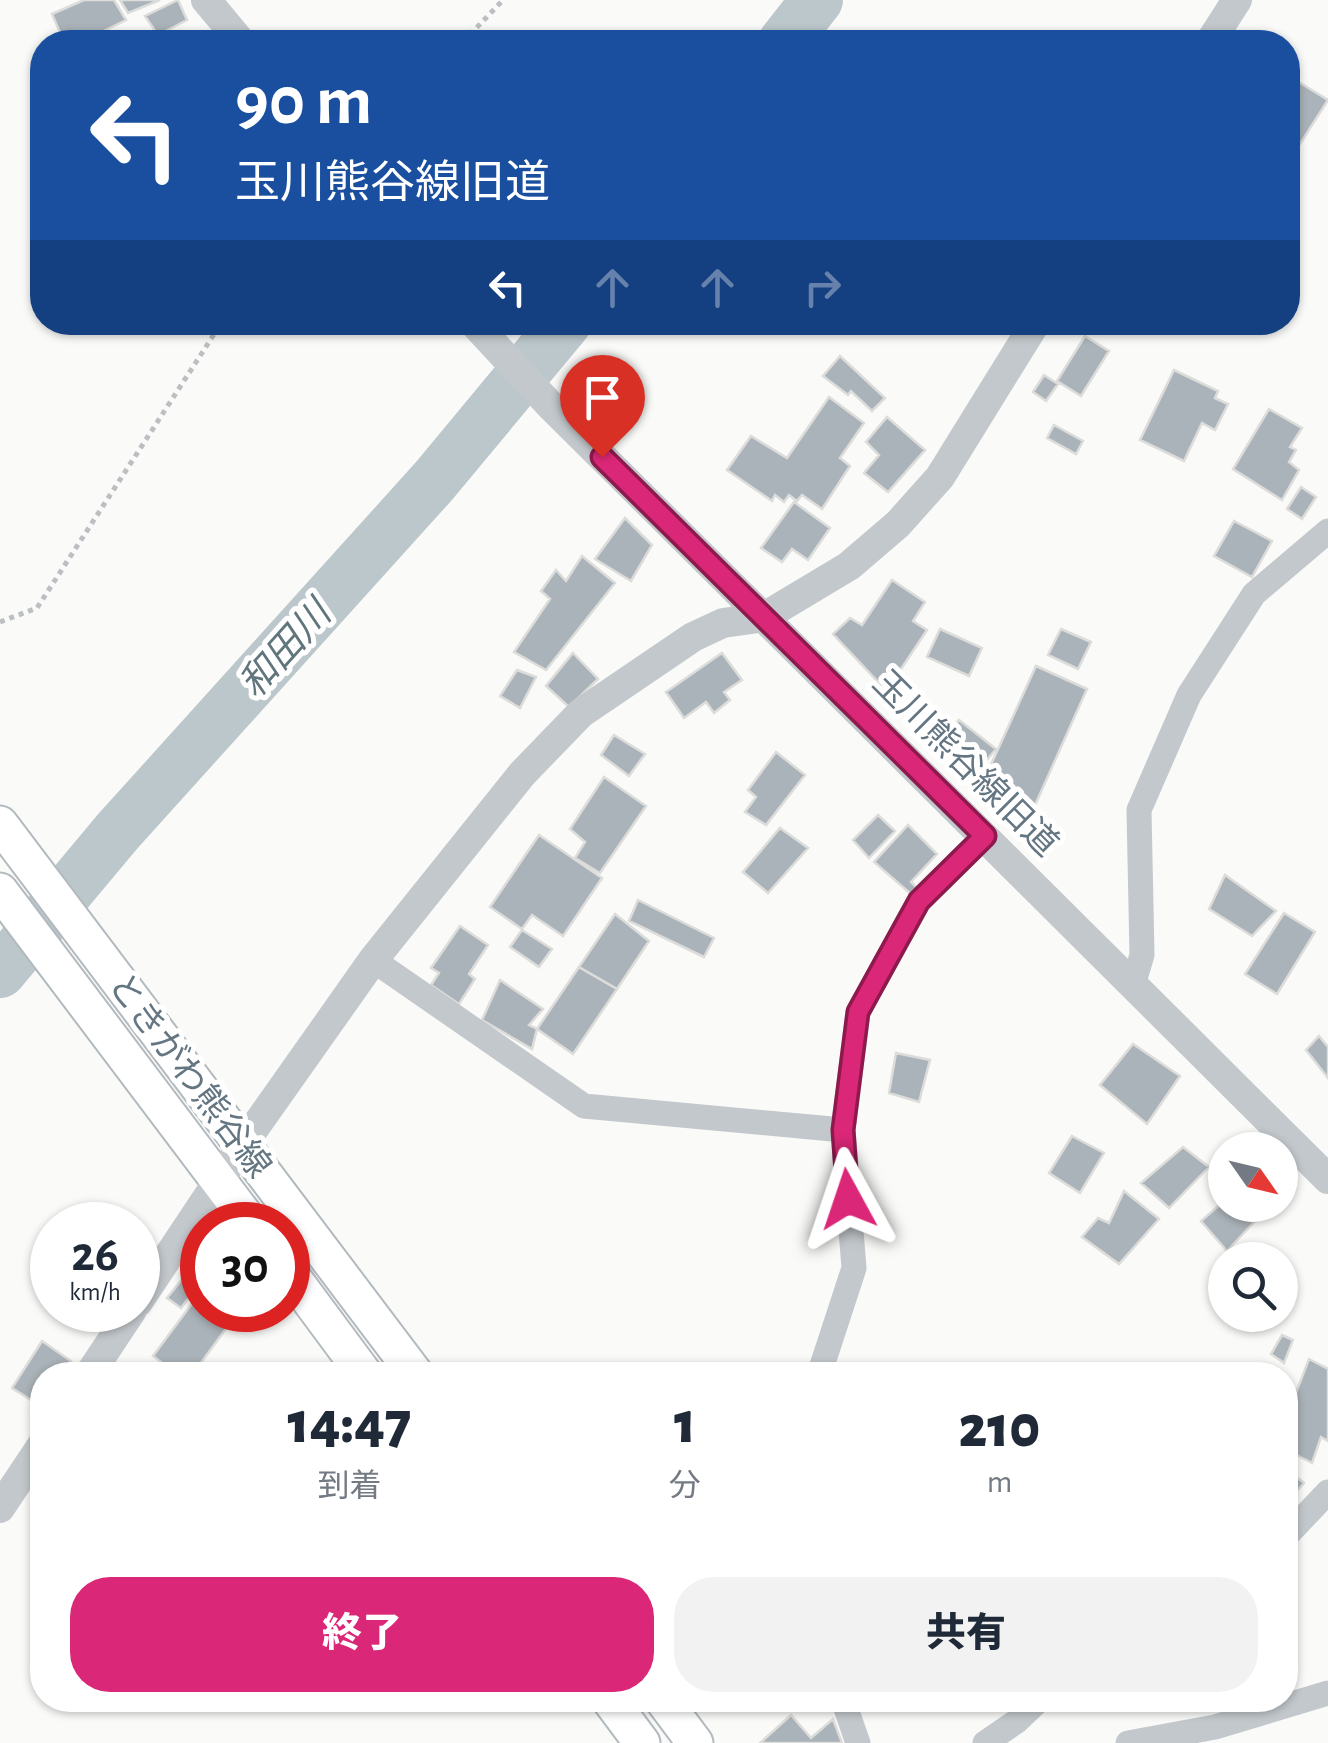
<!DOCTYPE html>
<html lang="ja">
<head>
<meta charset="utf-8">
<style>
  body { margin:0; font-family:"Alegreya Sans","Noto Sans JP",sans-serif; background:#f2f2f3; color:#1f2937; height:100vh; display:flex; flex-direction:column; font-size:38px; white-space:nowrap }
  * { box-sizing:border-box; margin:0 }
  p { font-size:32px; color:#747a83 }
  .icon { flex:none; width:55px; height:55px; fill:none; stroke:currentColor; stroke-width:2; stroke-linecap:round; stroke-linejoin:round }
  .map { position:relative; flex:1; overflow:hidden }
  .drawer { position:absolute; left:30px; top:1362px; width:1268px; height:350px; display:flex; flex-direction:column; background:#fff; border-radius:40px; box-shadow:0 2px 8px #0004 }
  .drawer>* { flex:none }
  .top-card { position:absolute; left:30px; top:30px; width:1270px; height:305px; border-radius:40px; box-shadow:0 2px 8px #0004; background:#1a4fa0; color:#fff; overflow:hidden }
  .needle { width:65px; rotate:124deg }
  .fabs { position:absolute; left:1208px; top:1132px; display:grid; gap:20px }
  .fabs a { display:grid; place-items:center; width:90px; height:90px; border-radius:50%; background:#fff; box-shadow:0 2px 8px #0004; font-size:50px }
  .speed { position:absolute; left:30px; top:1202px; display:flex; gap:20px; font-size:50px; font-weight:700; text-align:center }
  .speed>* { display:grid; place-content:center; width:130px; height:130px; border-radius:50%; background:#fff; box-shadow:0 2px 8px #0004; line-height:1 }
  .speed small { font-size:25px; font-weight:400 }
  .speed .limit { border:15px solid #d22; background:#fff; color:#111 }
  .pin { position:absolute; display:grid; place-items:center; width:85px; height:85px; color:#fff; margin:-102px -42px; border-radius:50% 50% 50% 0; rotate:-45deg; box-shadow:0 0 10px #0007 }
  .pin .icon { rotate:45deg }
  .me { position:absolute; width:110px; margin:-55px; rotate:355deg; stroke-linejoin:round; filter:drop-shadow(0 0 8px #0008) }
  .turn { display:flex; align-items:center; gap:35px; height:210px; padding:0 40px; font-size:45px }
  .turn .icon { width:130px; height:130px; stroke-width:2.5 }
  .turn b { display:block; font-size:70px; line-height:85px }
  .lanes { display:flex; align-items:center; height:95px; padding:0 40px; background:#0003; justify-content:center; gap:50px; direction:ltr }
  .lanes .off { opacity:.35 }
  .eta { display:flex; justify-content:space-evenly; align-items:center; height:170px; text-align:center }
  .eta b { font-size:60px; font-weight:800; line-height:70px }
  .button { display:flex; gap:20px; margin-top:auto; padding:20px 40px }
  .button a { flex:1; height:115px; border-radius:40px; background:#db2777; color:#fff; font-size:40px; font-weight:800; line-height:115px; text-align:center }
  .button a+a { background:#f2f2f3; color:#1f2937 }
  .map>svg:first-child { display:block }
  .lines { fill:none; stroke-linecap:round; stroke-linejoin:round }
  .river { stroke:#bbc7cb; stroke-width:52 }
  .building { fill:#aab3b9; stroke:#dcdcda; stroke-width:2.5 }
  .secondary-casing { stroke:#b3babf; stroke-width:39 }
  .path { stroke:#bbbfc2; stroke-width:5; stroke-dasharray:5 5; stroke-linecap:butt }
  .minor { stroke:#c3c8cc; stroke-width:25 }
  .tertiary { stroke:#c3c8cc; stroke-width:30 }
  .secondary { stroke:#fff; stroke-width:35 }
  .route-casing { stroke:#8e194d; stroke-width:25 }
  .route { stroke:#db2777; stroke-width:18 }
  .labels { text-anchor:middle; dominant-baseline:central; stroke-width:10; stroke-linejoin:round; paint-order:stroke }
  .street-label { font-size:35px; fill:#657683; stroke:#fff }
  .water-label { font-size:38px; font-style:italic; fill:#60757c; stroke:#fff }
</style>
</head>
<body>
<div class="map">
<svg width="1328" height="1743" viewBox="0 0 1328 1743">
  <rect width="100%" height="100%" fill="#fafaf8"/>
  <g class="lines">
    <path class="river" d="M784 42 817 0
      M0 972 118 831 434 481 566 322"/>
  </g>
  <path class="building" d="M84 0H114L126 20 81 42H64L52 14Z
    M120 0H160L128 13Z
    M178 0 187 20 158 35 145 16Z
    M1297 81 1328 100 1300 144 1288 136V95Z
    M1085 336 1109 351 1081 396 1057 381Z
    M840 356 885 398 872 411 851 391 848 395 823 376Z
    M1174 370 1218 391 1215 398 1228 404 1215 430 1202 423 1184 461 1140 440Z
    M1044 375 1058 384 1046 401 1033 392Z
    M829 397 864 423 840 458 850 466 822 509 802 495 797 501 789 495 784 502 775 495 772 501 727 470 751 436 787 458Z
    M1269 409 1302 428 1290 447 1296 450 1289 462 1299 470 1282 500 1233 469Z
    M887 417 925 450 888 492 864 473 879 455 866 442Z
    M1054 425 1083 441 1076 454 1047 438Z
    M1301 487 1316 497 1302 519 1287 509Z
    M794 502 830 528 808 560 792 549 782 562 761 548Z
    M625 518 652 545 631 581 595 559Z
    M1234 521 1272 541 1252 577 1214 556Z
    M582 556 615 583 546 670 514 652 550 599 541 591 556 570 566 581Z
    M892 580 925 602 913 621 927 630 899 672 881 685 833 634 850 618 862 625Z
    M940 629 982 648 969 676 927 657Z
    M1061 629 1091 642 1078 669 1048 655Z
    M573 653 598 679 569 707 546 686Z
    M722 653 742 680 724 692 730 700 714 713 706 702 684 718 666 692Z
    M1036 666 1087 689 1031 814 990 795 993 787 983 782Z
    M517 670 536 677 520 708 500 696Z
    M959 720 996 749 976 773 940 744Z
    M614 735 645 754 629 776 601 755Z
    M776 752 805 775 766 825 745 812 756 797 748 790Z
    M604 777 646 806 600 873 575 858 585 842 570 829Z
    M878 815 895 831 869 858 853 840Z
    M908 825 937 854 911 882 924 895 919 901 874 862Z
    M780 828 808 848 768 893 743 872Z
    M539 835 602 878 563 936 532 915 522 929 490 907Z
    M1225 875 1276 911 1252 936 1209 909Z
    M638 900 714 938 704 957 629 921Z
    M1284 913 1315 932 1277 994 1245 974Z
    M615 914 649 941 617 989 579 967Z
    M460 926 488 945 469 974 475 979 459 1004 431 985 439 973 431 968Z
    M522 930 552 949 539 967 510 947Z
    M579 967 617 989 573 1054 537 1029Z
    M500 980 543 1009 529 1025 537 1029 532 1049 482 1020Z
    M1319 1036 1328 1047V1078L1306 1050Z
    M1133 1044 1180 1076 1147 1124 1100 1085Z
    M896 1053 930 1060 919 1102 889 1093Z
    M1072 1136 1104 1153 1080 1193 1049 1173Z
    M1183 1147 1209 1167 1169 1208 1141 1183Z
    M1280 1170 1293 1184 1280 1197Z
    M1124 1191 1159 1219 1119 1264 1082 1237 1098 1218 1109 1223Z
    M1225 1200V1205H1244L1257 1219 1227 1251 1201 1221Z
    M1251 1205H1271L1257 1219Z
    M186 1274 199 1284 181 1308 167 1298Z
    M202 1290V1310H229L236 1315 192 1375H178L153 1356Z
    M1282 1335 1293 1340 1284 1363 1271 1354Z
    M42 1341 71 1361 62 1375H42V1383L31 1400 12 1388Z
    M1309 1359 1328 1369V1441L1321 1437 1312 1463 1285 1449V1421Z
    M1285 1468 1304 1483 1285 1504Z
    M791 1715 811 1738 833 1719 842 1743H760Z"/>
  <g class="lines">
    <g class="secondary-casing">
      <path id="secondary" d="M0 824 416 1375
        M0 891 252 1225
        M288 1271 365 1375
        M610 1700 642 1743
        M663 1700 695 1743"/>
    </g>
    <path class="path" d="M463 42 503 0
      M0 622 37 608 222 322"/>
    <path class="minor" d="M373 960 584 1106 843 1130
      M1133 985 1142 955 1139 810 1189 695 1254 594 1328 531
      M819 1375 854 1268 843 1130 858 1012 919 901 985 836
      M1285 1537 1328 1492
      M843 1700 858 1743
      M985 1743 1017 1721 1039 1700
      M1128 1743 1215 1727 1328 1693"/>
    <path class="tertiary" d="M206 0 241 42
      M1210 42 1237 0
      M473 322 549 404 1328 1179
      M138 1302 241 1147 373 960 522 774 581 713 693 637 723 623 764 617 849 566 898 524 940 477 1036 322
      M89 1375 132 1310
      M0 1508 42 1445"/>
    <use href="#secondary" class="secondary"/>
  </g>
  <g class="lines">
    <g class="route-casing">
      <path id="route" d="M602 457 985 836 919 901 858 1012 843 1130 848 1199"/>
    </g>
    <use href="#route" class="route"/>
  </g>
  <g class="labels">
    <g class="street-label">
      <text transform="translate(965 764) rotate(45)">玉川熊谷線旧道</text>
      <text transform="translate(189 1076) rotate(53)">ときがわ熊谷線</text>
    </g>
    <g class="water-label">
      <text transform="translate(286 650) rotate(-48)">和田川</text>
    </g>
  </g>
</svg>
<div class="fabs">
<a><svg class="needle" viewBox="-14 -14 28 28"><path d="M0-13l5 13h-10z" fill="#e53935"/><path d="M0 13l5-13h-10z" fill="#747a83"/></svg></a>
<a><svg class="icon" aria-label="search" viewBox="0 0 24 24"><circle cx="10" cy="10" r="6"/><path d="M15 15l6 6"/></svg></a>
</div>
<div class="speed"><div>26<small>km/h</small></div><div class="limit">30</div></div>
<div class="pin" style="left:602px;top:457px;background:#d93025"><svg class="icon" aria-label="arrive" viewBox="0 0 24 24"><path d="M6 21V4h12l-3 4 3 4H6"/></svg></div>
<svg class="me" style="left:848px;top:1199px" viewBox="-20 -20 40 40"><path d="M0-17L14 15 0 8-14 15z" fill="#db2777" stroke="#fff" stroke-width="4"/></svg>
<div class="top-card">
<div class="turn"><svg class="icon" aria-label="left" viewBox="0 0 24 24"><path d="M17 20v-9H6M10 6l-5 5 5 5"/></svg><div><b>90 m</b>玉川熊谷線旧道</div></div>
<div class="lanes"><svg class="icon" aria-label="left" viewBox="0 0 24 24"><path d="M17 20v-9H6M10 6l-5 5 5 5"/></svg><svg class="icon off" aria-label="ahead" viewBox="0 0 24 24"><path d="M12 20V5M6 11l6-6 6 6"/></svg><svg class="icon off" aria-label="ahead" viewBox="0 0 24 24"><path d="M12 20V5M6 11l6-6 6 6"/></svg><svg class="icon off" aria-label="right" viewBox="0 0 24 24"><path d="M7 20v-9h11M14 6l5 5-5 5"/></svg></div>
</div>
<section class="drawer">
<div class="eta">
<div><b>14:47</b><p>到着</p></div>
<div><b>1</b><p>分</p></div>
<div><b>210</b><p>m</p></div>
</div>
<div class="button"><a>終了</a><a>共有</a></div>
</section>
</div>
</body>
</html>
